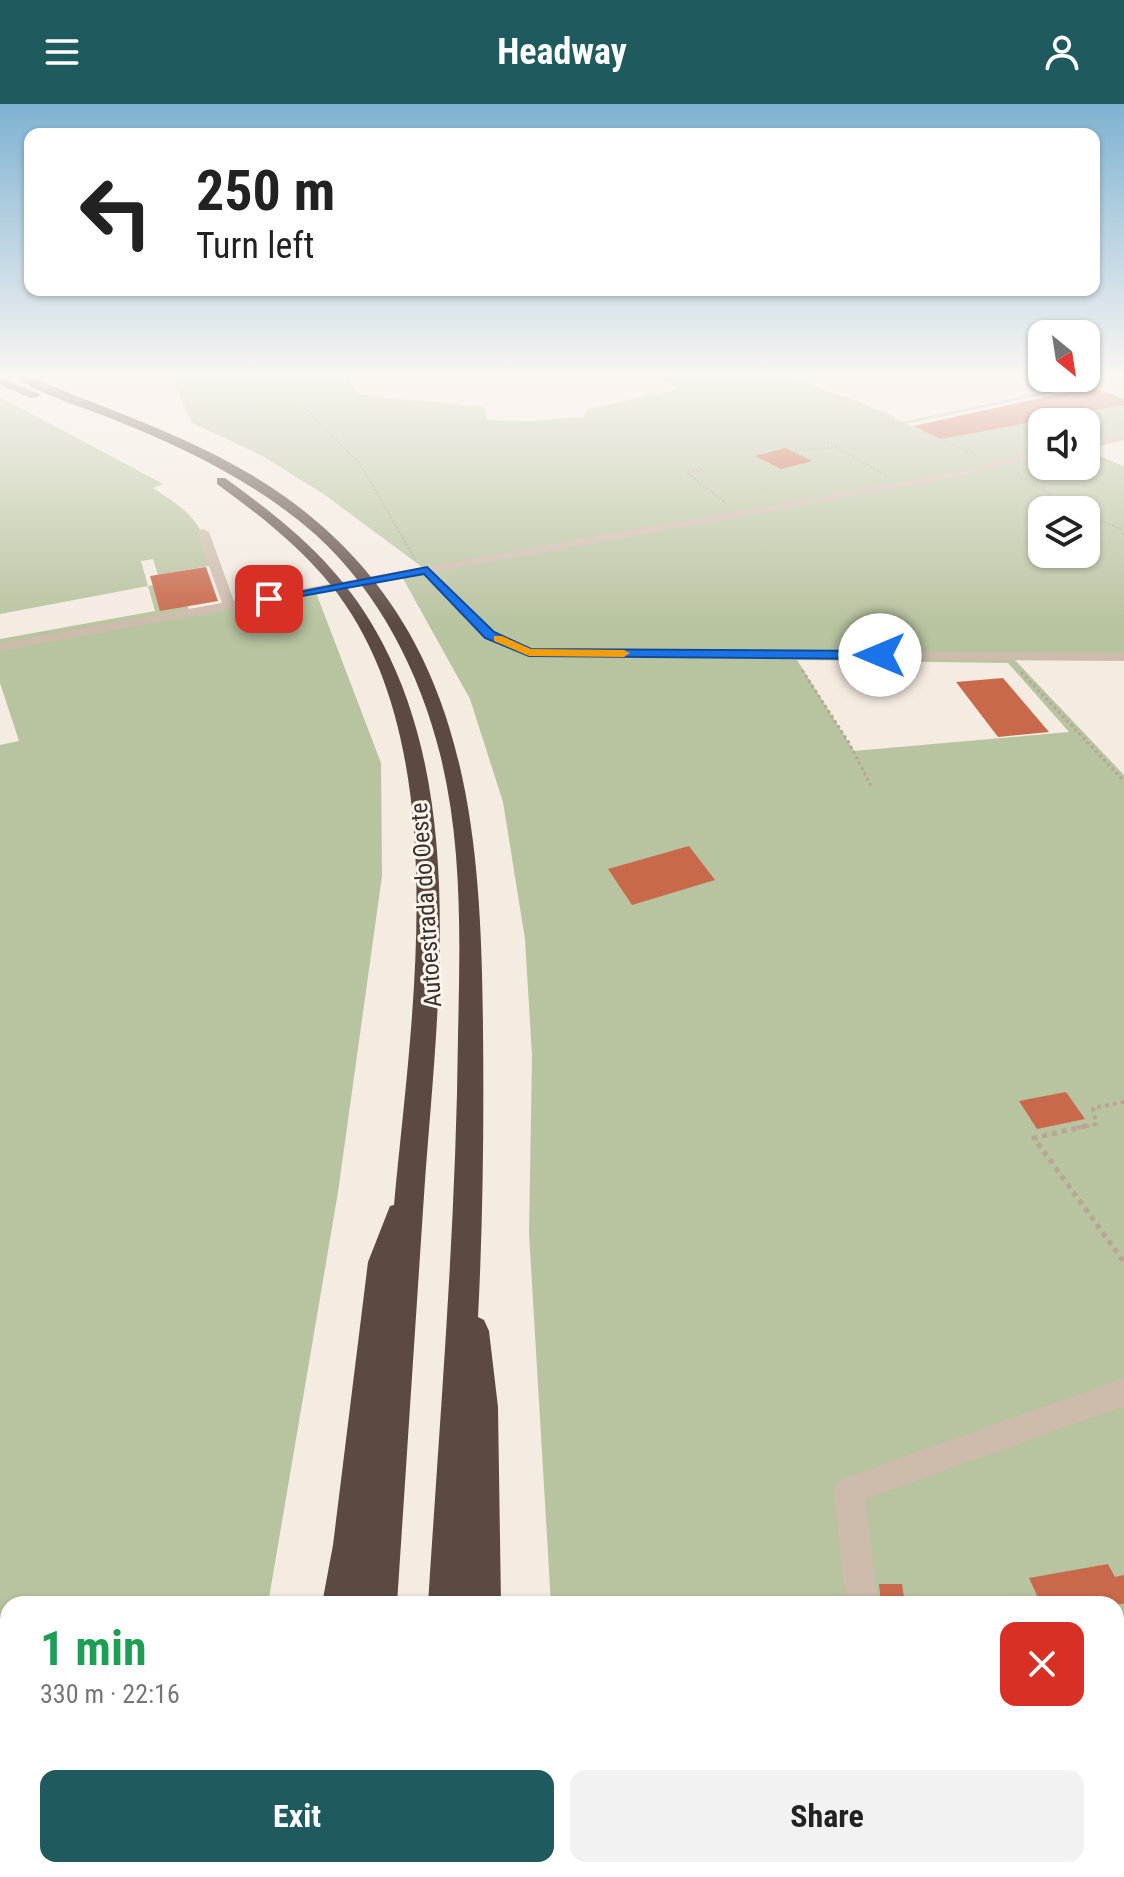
<!DOCTYPE html>
<html lang="en">
<head>
<meta charset="utf-8">
<style>
  body { margin:0; font-family:"Roboto Condensed",sans-serif; background:#f2f2f2; color:#222; height:100vh; display:flex; flex-direction:column; font-size:30px; white-space:nowrap }
  * { box-sizing:border-box; margin:0 }
  p { font-size:26px; color:#767676 }
  .icon { flex:none; width:44px; height:44px; fill:none; stroke:currentColor; stroke-width:2; stroke-linecap:round; stroke-linejoin:round }
  .map { position:relative; flex:1; overflow:hidden }
  .panel { position:absolute; left:0px; top:1492px; width:1124px; height:282px; display:flex; flex-direction:column; background:#fff; border-radius:24px 24px 0 0; box-shadow:0 2px 6px #0004 }
  .panel>* { flex:none }
  .top-card { position:absolute; left:24px; top:24px; width:1076px; height:168px; border-radius:16px; box-shadow:0 2px 6px #0004; background:#fff; color:#222; overflow:hidden }
  .needle { width:52px; rotate:150deg }
  .controls { position:absolute; left:1028px; top:216px; display:grid; gap:16px }
  .controls a { display:grid; place-items:center; width:72px; height:72px; border-radius:16px; background:#fff; box-shadow:0 2px 6px #0004; font-size:40px }
  .pin { position:absolute; display:grid; place-items:center; width:68px; height:68px; color:#fff; margin:-34px; border-radius:16px; box-shadow:0 4px 12px #0006 }
  .me { position:absolute; width:88px; margin:-44px; rotate:270deg; stroke-linejoin:round; filter:drop-shadow(0 0 6px #0008) }
  .turn { display:flex; align-items:center; gap:28px; height:168px; padding:0 40px; font-size:36px }
  .turn .icon { width:104px; height:104px; stroke-width:2.5 }
  .turn b { display:block; font-size:56px; line-height:68px }
  .round { display:grid; place-items:center; flex:none; width:84px; height:84px; border-radius:16px; background:#f2f2f2 }
  .headline { display:flex; align-items:center; justify-content:space-between; height:136px; padding:0 40px }
  h1 { font-size:48px; font-weight:700; line-height:60px; color:#1e9e55 }
  .button { display:flex; gap:16px; margin-top:auto; padding:16px 40px }
  .button a { flex:1; height:92px; border-radius:16px; background:#1f5a5e; color:#fff; font-size:32px; font-weight:700; line-height:92px; text-align:center }
  .button a+a { background:#f2f2f2; color:#222 }
  header { display:flex; justify-content:space-between; align-items:center; height:104px; padding:0 40px; background:#1f5a5e; color:#fff; font-size:36px; font-weight:700 }
  .map>svg:first-child { display:block }
  .green { fill:#b8c4a0; fill-rule:evenodd }
  .building { fill:#c8694b }
  .lines { fill:none; stroke-linecap:round; stroke-linejoin:round }
  .path-far4 { stroke:#b9a596; stroke-width:2; stroke-dasharray:2 2; stroke-linecap:butt }
  .path-far3 { stroke:#b9a596; stroke-width:3; stroke-dasharray:3 3; stroke-linecap:butt }
  .path-far2 { stroke:#b9a596; stroke-width:4; stroke-dasharray:4 4; stroke-linecap:butt }
  .path-far1 { stroke:#b9a596; stroke-width:5; stroke-dasharray:5 5; stroke-linecap:butt }
  .path { stroke:#b9a596; stroke-width:6; stroke-dasharray:6 6; stroke-linecap:butt }
  .lane { fill:#cdbbac; fill-rule:evenodd }
  .street { fill:#cdbbac; fill-rule:evenodd }
  .highway { fill:#5c4a42; fill-rule:evenodd }
  .route { fill:#1a73e8; stroke:#114b97; stroke-width:2 }
  .slow { fill:#f59e0b }
  .labels { text-anchor:middle; dominant-baseline:central; stroke-width:6; stroke-linejoin:round; paint-order:stroke }
  .street-label { font-size:24px; fill:#3b302b; stroke:#fbf5ee }
</style>
</head>
<body>
<header><svg class="icon" aria-label="menu" viewBox="0 0 24 24"><path d="M4 6h16M4 12h16M4 18h16"/></svg>Headway<svg class="icon" aria-label="person" viewBox="0 0 24 24"><circle cx="12" cy="8" r="4"/><path d="M4 21q1-7 8-7t8 7"/></svg></header>
<div class="map">
<svg width="1124" height="1773" viewBox="0 0 1124 1773">
  <rect width="100%" height="100%" fill="#f4ebe1"/>
  <path class="green" d="M171 273H348L354 285 361 291 484 303 487 316 532 317 584 313 587 305 675 286 678 281 660 273H788L854 296 941 335 1031 317 1042 318V362H1086V318H1043L1124 301V336L1086 345 1124 364V553H1012L1124 671V1773H589L587 1766H1116V1500H551L529 1129 532 952 525 835 503 698 470 595 401 471 426 466 325 391 261 351 192 319ZM1042 406H1086V450H1042ZM797 556 1008 559 1069 628 854 647Z
    M0 293 163 380 153 384C193 410 199 416 215 461L158 471 153 455 141 457 148 482 180 477 190 509 315 486 381 659 382 772 338 1088 268 1500H8V1766H206L203 1773H0V641L19 637 0 579V535L155 507 148 482 0 510Z"/>
  <path class="building" d="M1092 283 1124 295V301L941 335 913 322Z
    M786 344 812 357 781 365 755 352Z
    M206 463 218 497 160 507 150 472Z
    M1003 574 1049 628 998 633 956 578Z
    M689 742 715 776 632 801 608 765Z
    M1066 988 1085 1015 1037 1025 1019 997Z
    M1108 1460 1115 1473 1124 1471V1500H1041L1029 1474Z
    M879 1480H902L905 1500H881Z"/>
  <g class="lines">
    <path class="path-far4" d="M264 273 276 276 287 285 360 360 415 455
      M788 273 894 313
      M670 282 786 273
      M923 327 977 352
      M791 347 837 343 885 371
      M1096 352 1124 363
      M702 365 687 369 726 399
      M1018 371 1076 406
      M1086 411 1124 426"/>
    <path class="path-far3" d="M802 566 849 639 872 684
      M1021 568 1124 677"/>
    <path class="path-far2" d="M1077 1024 1096 1020 1093 1004 1124 998"/>
    <path class="path-far1" d="M1086 1022 1034 1034 1124 1158"/>
    <path class="path" d="M1116 1641 1124 1640"/>
    <path class="lane" d="M1113 273H1124L906 320 903 318Z"/>
    <path class="street" d="M1124 330V336L1086 344V338Z
      M1042 348V354L926 379 436 468 495 528 531 545 1124 549V557L529 553 485 534 424 470 0 547V539L222 499 197 428 203 425 209 428 234 497 926 373Z
      M1124 1274V1302L865 1395 878 1500H846L834 1386 839 1376Z
      M873 1766H909L910 1773H874Z"/>
    <path class="highway" d="M15 273H29C119 310 217 341 295 400 468 531 481 724 483 924 484 1020 483 1117 478 1213L484 1216 489 1227 498 1303 501 1500H428C440 1311 456 1122 458 933 460 839 463 742 440 650 420 569 379 488 316 431 257 379 187 345 115 316 83 303 43 292 15 273Z
      M0 274 39 290 40 292 31 294 0 281Z
      M217 374H225C290 421 344 465 382 538 468 700 436 915 424 1091 415 1227 406 1364 397 1500H322L333 1441 368 1158 390 1102 394 1101C411 913 458 638 330 480 297 440 258 410 217 380Z
      M259 1766H303L300 1773H256Z
      M333 1766H377L376 1773H332Z
      M414 1766H458L457 1773H413Z
      M480 1766H524L525 1773H481Z"/>
  </g>
  <linearGradient id="sky" x2="0" y2="1"><stop stop-color="#7eb2d2"/><stop offset="0.52" stop-color="#faf6f2"/><stop offset="1" stop-color="#faf6f2" stop-opacity="0"/></linearGradient>
  <rect width="1124" height="521" fill="url(#sky)"/>
  <path class="route" d="M427 463 494 528 531 545 880 547 886 551 880 555 529 552 485 534 424 470 269 498 263 495Z"/>
  <path class="slow" d="M494 532H502L531 545 624 546 630 549 624 553 529 552 494 537Z"/>
  <g class="labels">
    <g class="street-label">
      <text transform="translate(426 801) rotate(-94)">Autoestrada do Oeste</text>
    </g>
  </g>
</svg>
<div class="controls">
<a><svg class="needle" viewBox="-14 -14 28 28"><path d="M0-13l5 13h-10z" fill="#e53935"/><path d="M0 13l5-13h-10z" fill="#767676"/></svg></a>
<a><svg class="icon" aria-label="sound" viewBox="0 0 24 24"><path d="M4 9h4l5-4v14l-5-4H4zM17 9q2 3 0 6"/></svg></a>
<a><svg class="icon" aria-label="layers" viewBox="0 0 24 24"><path d="M12 4l9 5-9 5-9-5zM3 14l9 5 9-5"/></svg></a>
</div>
<div class="pin" style="left:269px;top:495px;background:#d93025"><svg class="icon" aria-label="arrive" viewBox="0 0 24 24"><path d="M6 21V4h12l-3 4 3 4H6"/></svg></div>
<svg class="me" style="left:880px;top:551px" viewBox="-20 -20 40 40"><circle r="19" fill="#fff"/><path d="M0-13L10 11 0 6-10 11z" fill="#1a73e8"/></svg>
<div class="top-card">
<div class="turn"><svg class="icon" aria-label="left" viewBox="0 0 24 24"><path d="M17 20v-9H6M10 6l-5 5 5 5"/></svg><div><b>250 m</b>Turn left</div></div>
</div>
<section class="panel">
<div class="headline"><div><h1>1 min</h1><p>330 m · 22:16</p></div><a class="round" style="background:#d93025;color:#fff"><svg class="icon" aria-label="close" viewBox="0 0 24 24"><path d="M6 6l12 12M18 6L6 18"/></svg></a></div>
<div class="button"><a>Exit</a><a>Share</a></div>
</section>
</div>
</body>
</html>
